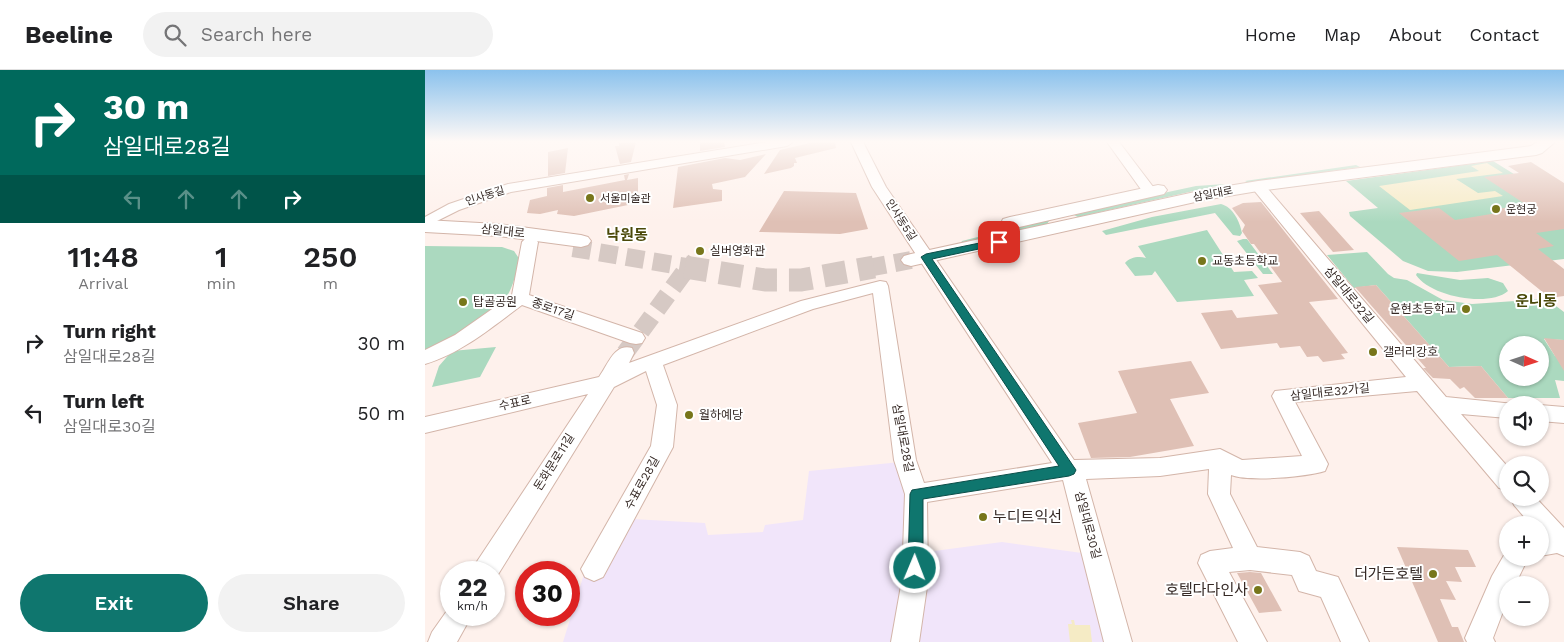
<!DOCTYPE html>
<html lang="en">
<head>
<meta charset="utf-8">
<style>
  body { margin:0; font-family:"Work Sans","Noto Sans KR",sans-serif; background:#f2f2f2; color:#202124; height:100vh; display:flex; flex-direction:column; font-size:19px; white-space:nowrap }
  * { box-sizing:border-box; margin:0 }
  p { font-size:16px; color:#757577 }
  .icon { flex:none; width:28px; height:28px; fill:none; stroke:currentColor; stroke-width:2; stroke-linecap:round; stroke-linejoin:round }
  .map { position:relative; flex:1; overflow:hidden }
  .details { display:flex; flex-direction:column; background:#fff; width:425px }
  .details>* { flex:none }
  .hud { background:#00695c; color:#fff; overflow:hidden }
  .needle { width:32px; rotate:93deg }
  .fabs { position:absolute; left:1074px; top:266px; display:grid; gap:10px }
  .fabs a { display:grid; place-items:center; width:50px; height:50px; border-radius:50%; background:#fff; box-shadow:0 1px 4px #0004; font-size:25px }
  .speed { position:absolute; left:15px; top:491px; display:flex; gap:10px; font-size:25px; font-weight:700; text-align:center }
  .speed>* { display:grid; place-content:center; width:65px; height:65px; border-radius:50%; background:#fff; box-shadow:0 1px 4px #0004; line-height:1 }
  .speed small { font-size:12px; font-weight:400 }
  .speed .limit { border:8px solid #d22; background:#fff; color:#111 }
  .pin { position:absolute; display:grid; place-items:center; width:42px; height:42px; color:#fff; margin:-21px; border-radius:10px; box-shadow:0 2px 8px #0006 }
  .me { position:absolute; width:55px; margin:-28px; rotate:1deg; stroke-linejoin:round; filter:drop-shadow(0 0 4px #0008) }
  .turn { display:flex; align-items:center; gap:18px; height:105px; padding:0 20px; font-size:22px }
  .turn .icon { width:65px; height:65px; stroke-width:2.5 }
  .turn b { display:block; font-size:35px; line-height:42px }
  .lanes { display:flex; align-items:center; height:48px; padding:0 20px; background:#0003; justify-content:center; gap:25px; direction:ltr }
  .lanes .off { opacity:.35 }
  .eta { display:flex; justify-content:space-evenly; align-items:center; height:85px; text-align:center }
  .eta b { font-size:30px; font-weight:600; line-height:35px }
  .action { display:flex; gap:10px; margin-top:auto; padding:10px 20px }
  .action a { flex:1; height:58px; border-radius:30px; background:#0f766e; color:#fff; font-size:20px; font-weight:600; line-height:58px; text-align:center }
  .action a+a { background:#f2f2f2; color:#202124 }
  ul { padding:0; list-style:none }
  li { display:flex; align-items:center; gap:15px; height:70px; padding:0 20px }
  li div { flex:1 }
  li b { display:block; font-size:19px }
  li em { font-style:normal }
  header { display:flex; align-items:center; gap:30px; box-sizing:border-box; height:70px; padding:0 25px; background:#fff; border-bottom:1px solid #e0e0e0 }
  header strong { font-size:24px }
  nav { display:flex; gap:28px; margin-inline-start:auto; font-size:18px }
  .search { width:350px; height:45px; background:#f2f2f2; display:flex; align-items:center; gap:12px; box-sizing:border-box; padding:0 18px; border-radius:28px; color:#757577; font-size:19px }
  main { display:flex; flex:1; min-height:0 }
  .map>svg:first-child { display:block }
  .commercial { fill:#f1e5fa }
  .green { fill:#abd9bf; fill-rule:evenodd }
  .sand { fill:#f5ebc5 }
  .building { fill:#dfc0b5 }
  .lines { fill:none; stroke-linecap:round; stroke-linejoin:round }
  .minor-tunnel-far1 { stroke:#d6c9c4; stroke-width:14; stroke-dasharray:14 7; stroke-linecap:butt }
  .minor-tunnel { stroke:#d6c9c4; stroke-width:18; stroke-dasharray:18 9; stroke-linecap:butt }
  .major-tunnel-far1 { stroke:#d6c9c4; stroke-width:18; stroke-dasharray:18 9; stroke-linecap:butt }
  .major-tunnel { stroke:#d6c9c4; stroke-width:23; stroke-dasharray:23 12; stroke-linecap:butt }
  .minor-casing { stroke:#d3b5a9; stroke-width:2 }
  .major-casing { stroke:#d3b5a9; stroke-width:2 }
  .minor { fill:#fff; fill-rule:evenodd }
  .major { fill:#fff; fill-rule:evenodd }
  .route { fill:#0f766e; stroke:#0a4d48 }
  .poi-dot { fill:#77761b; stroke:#fff; stroke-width:2 }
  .labels { text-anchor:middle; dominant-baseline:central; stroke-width:4; stroke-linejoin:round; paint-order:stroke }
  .far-street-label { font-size:11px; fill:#352925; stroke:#fff }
  .far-poi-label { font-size:11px; fill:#352925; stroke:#fff; text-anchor:start }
  .street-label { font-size:12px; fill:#352925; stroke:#fff }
  .poi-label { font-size:12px; fill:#352925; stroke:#fff; text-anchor:start }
  .quarter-label { font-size:15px; font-weight:bold; fill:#4a4909; stroke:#fff }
  .near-poi-label { font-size:15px; fill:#352925; stroke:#fff; text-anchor:end }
</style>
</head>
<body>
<header>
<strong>Beeline</strong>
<div class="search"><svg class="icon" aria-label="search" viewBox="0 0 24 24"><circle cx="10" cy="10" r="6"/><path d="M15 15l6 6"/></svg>Search here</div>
<nav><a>Home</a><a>Map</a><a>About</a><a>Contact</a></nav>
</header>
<main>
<section class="details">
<div class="hud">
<div class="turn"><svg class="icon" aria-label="right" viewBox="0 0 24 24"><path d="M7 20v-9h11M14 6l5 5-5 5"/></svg><div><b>30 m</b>삼일대로28길</div></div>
<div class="lanes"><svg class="icon off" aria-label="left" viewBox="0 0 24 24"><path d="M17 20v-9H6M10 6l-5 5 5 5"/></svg><svg class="icon off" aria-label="ahead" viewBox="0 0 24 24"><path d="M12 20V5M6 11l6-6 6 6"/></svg><svg class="icon off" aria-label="ahead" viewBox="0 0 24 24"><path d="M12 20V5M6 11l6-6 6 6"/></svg><svg class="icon" aria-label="right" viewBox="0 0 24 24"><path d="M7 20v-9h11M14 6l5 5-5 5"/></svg></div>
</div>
<div class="eta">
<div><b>11:48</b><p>Arrival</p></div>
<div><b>1</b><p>min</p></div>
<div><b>250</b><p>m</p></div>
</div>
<ul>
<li><svg class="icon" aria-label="right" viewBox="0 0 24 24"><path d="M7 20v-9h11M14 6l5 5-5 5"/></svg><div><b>Turn right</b><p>삼일대로28길</p></div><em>30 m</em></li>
<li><svg class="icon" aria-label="left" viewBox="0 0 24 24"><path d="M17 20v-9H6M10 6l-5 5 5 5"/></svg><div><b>Turn left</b><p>삼일대로30길</p></div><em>50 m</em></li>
</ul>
<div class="action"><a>Exit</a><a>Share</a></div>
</section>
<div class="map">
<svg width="1139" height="572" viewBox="0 0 1139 572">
  <rect width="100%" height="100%" fill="#fef1ec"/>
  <path class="commercial" d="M476 392 494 483 577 472 679 486 701 572H138L163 491 189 448 280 453 283 465 338 462 340 455 378 450 384 401Z"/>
  <path class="green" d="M1068 91 1123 125 1139 122V189L1032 202 1003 201 978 191 925 146 924 142 953 138 921 111Z
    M931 95 935 97 824 113 820 111Z
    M800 114 653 147 649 145 650 142 771 116Z
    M796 134C808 137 815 152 817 163L815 166 808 165 790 143 681 165 677 161 727 147Z
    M619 150 624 151 622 154 539 175 536 173 537 171Z
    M782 160 809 202 827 201 833 208 819 210 829 226 752 232 730 201 727 205 710 206 700 193C705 187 714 186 721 188L713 176Z
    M818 169H822L848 204H838L812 171Z
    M0 176 77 177 89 181 95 190C93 198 87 219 82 226 64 249 26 269 0 282Z
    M942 182 963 204 969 208 982 210 1018 230 1047 234 1117 229 1122 233H1127L1139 242V270L1119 269 1130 286 1139 287V311L1130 310 1135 328H1083L1056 296 1024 297 951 215 929 218 902 185ZM1082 275H1115V308H1082Z
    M992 203 1035 210 1063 208 1078 213 1083 221C1063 238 1005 226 991 205Z
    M71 277 55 307 7 317 14 296 27 281Z"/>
  <path class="sand" d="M1062 93 1078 103 1031 109 1053 123 1070 121 1078 126 985 140 954 116 1054 101 1046 96Z
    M646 550H649L650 555H665L667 572H645L643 554H647Z"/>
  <path class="building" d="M211 72 206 92 195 94 190 76H194V73Z
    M275 72H299L300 77 275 81Z
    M389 72H410L411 78 370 88 372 93H369V96L366 98 339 104 355 80Z
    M143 78 140 103 123 106V82Z
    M341 84 320 107 287 114 288 119 297 120V131L248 138 253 97 300 88 315 90Z
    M1106 92 1139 113V159L1111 163 1129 176 1113 179 1139 199V226L1125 228 1072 185 1034 191 974 143 1014 138 1030 150 1072 143 1068 140 1100 134 1059 107 1094 103 1083 96Z
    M204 104 202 110 213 108V126L203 128V135L149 146 132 144 133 140 115 144 102 143 105 130 122 126V118L138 115V122L200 110 199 105Z
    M359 121 431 123 443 159 415 164 334 162Z
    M836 132 913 229 884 232 923 283 916 284 920 289 898 292 893 286 882 287 875 276 855 278 852 273 796 279 776 243 807 240 812 248 853 244 833 215 857 212 829 174H826L817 161 820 155 807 138 818 133Z
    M894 141 929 180 908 182 875 143Z
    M951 215 1024 297 1056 296 1083 328H1050L1039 317 1035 319 1025 309 1008 308 998 298H1001L930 217Z
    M1119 268 1139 270V301Z
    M766 291 784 323 745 329 769 376 705 387 666 388 653 353 712 343 693 301Z
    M972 477 1043 480 1051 497H1030L1037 512 1021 511 1031 530 1015 529 1027 557H1033L1039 572H1013Z
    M825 502 836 503 857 541 834 543 812 503Z"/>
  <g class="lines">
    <path class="minor-tunnel-far1" d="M262 198 269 189"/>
    <path class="minor-tunnel" d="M200 283 263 197"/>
    <path class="major-tunnel-far1" d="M148 178 267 198
      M443 198 486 190"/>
    <path class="major-tunnel" d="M260 197 340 210H376L449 197"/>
    <g class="minor-casing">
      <path id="minor" d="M342 72H368L362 76 86 122 34 140 0 157V147L24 134 83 114Z
        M426 72H438L461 117 649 390 735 388 795 379 817 390 877 386 847 326 850 321 981 307 828 119 826 116 833 112 838 113 1021 327 1089 334 1082 335V348L1036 344 1082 396V420L1074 418 992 321 870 332 903 394 900 401C881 407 824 412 806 405L805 424 832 477 875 482 884 486 891 501 913 507 944 572H916L896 527 874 521 867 505 825 500 804 502 842 572H813L773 493 776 485 785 481 808 478 783 424 784 399 735 406 661 409 707 572H679L638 410 502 432 503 510 494 572H466L477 510 480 424 469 390 448 223 388 239 238 295 252 335 248 377 178 507 169 511 160 507 156 499 226 376 232 335 221 301 189 317 69 511V502H48L51 493 163 324 0 363V347L174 307C183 295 189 273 207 278L209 283 204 293 376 231 455 211 461 212 463 216 491 390 499 413 627 393 447 117Z
        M682 72H694L732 122 730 125H720Z
        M105 167 110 169 113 172 104 225 217 263 220 268 217 273 211 274 205 273 97 235C67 257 37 283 0 294V280L30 265 87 225 97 172 100 169Z
        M1115 335 1139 337V353L1115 351Z
        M1086 428H1111L1139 458V486L1132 483 1115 486V455H1106L1089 435Z
        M1082 480V488H1103L1090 515H1082V531L1068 568 1070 572H1042L1040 568 1067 506Z
        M26 535V545H47L32 572H3L7 562Z"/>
    </g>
    <g class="major-casing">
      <path id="major" d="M1112 72H1130L1117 83 1111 85 833 121 779 130 486 196 479 194 476 190 479 186 486 184 779 120 833 111 1106 76Z
        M733 115 739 116 742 120 739 124 585 159 578 157 576 153 578 149 585 147Z
        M0 150 73 154 156 165 163 167 166 171 163 175 156 177 73 166 0 162Z"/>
    </g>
    <use href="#minor" class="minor"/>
    <use href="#major" class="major"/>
  </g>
  <linearGradient id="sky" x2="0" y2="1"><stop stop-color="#8bc2ed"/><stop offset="0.47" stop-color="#fff9f6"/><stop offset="1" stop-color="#fff9f6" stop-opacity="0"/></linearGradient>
  <rect width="1139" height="152" fill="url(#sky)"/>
  <path class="route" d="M574 169 578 172 577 174 507 189 651 400 649 404 644 406 498 429V498L496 503 490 505 485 503 483 498 485 424 487 420 634 396 496 187 501 184Z"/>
  <g class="poi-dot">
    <circle cx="165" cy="128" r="5"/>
    <circle cx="1071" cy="139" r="5"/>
    <circle cx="275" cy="181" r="5"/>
    <circle cx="777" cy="191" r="5"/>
    <circle cx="38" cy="232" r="5"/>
    <circle cx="1041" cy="239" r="5"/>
    <circle cx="948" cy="282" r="5"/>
    <circle cx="264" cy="345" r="5"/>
    <circle cx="558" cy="447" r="5"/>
    <circle cx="1008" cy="504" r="5"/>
    <circle cx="833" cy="520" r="5"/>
  </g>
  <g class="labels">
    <g class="far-street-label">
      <text transform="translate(788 124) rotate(-11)">삼일대로</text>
      <text transform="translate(60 126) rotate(-18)">인사동길</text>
      <text transform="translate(476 150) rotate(57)">인사동5길</text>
    </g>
    <g class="far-poi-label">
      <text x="175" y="128">서울미술관</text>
      <text x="1081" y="139">운현궁</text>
    </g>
    <g class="street-label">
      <text transform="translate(78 161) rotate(6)">삼일대로</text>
      <text transform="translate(924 225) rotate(50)">삼일대로32길</text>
      <text transform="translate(128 239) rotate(19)">종로17길</text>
      <text transform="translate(905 322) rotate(-6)">삼일대로32가길</text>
      <text transform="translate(90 333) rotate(-13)">수표로</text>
      <text transform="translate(478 368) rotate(79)">삼일대로28길</text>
      <text transform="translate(129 392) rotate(-58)">돈화문로11길</text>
      <text transform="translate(217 413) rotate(-61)">수표로28길</text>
      <text transform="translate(663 455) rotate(75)">삼일대로30길</text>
    </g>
    <g class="poi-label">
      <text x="285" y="181">실버영화관</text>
      <text x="787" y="191">교동초등학교</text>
      <text x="48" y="232">탑골공원</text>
      <text x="1031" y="239" text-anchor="end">운현초등학교</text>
      <text x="958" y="282">갤러리강호</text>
      <text x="274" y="345">월하예당</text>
    </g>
    <g class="quarter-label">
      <text x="202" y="165">낙원동</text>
      <text x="1111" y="231">운니동</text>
    </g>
    <g class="near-poi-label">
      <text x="568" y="447" text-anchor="start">누디트익선</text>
      <text x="998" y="504">더가든호텔</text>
      <text x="823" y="520">호텔다다인사</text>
    </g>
  </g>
</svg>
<div class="fabs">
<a><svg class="needle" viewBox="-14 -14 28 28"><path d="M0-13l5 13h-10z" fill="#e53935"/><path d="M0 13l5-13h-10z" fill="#757577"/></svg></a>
<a><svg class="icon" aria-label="sound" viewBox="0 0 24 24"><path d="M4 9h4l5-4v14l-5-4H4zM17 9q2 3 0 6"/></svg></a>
<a><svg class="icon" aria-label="search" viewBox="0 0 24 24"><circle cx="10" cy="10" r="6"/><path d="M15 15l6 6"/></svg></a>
<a>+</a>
<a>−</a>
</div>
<div class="speed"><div>22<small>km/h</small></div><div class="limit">30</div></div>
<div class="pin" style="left:574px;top:172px;background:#d93025"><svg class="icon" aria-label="arrive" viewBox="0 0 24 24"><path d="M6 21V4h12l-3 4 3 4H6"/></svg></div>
<svg class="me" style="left:490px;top:498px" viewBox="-20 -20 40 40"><circle r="17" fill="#0f766e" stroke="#fff" stroke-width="3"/><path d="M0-11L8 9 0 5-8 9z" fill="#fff"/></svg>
</div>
</main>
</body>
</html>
